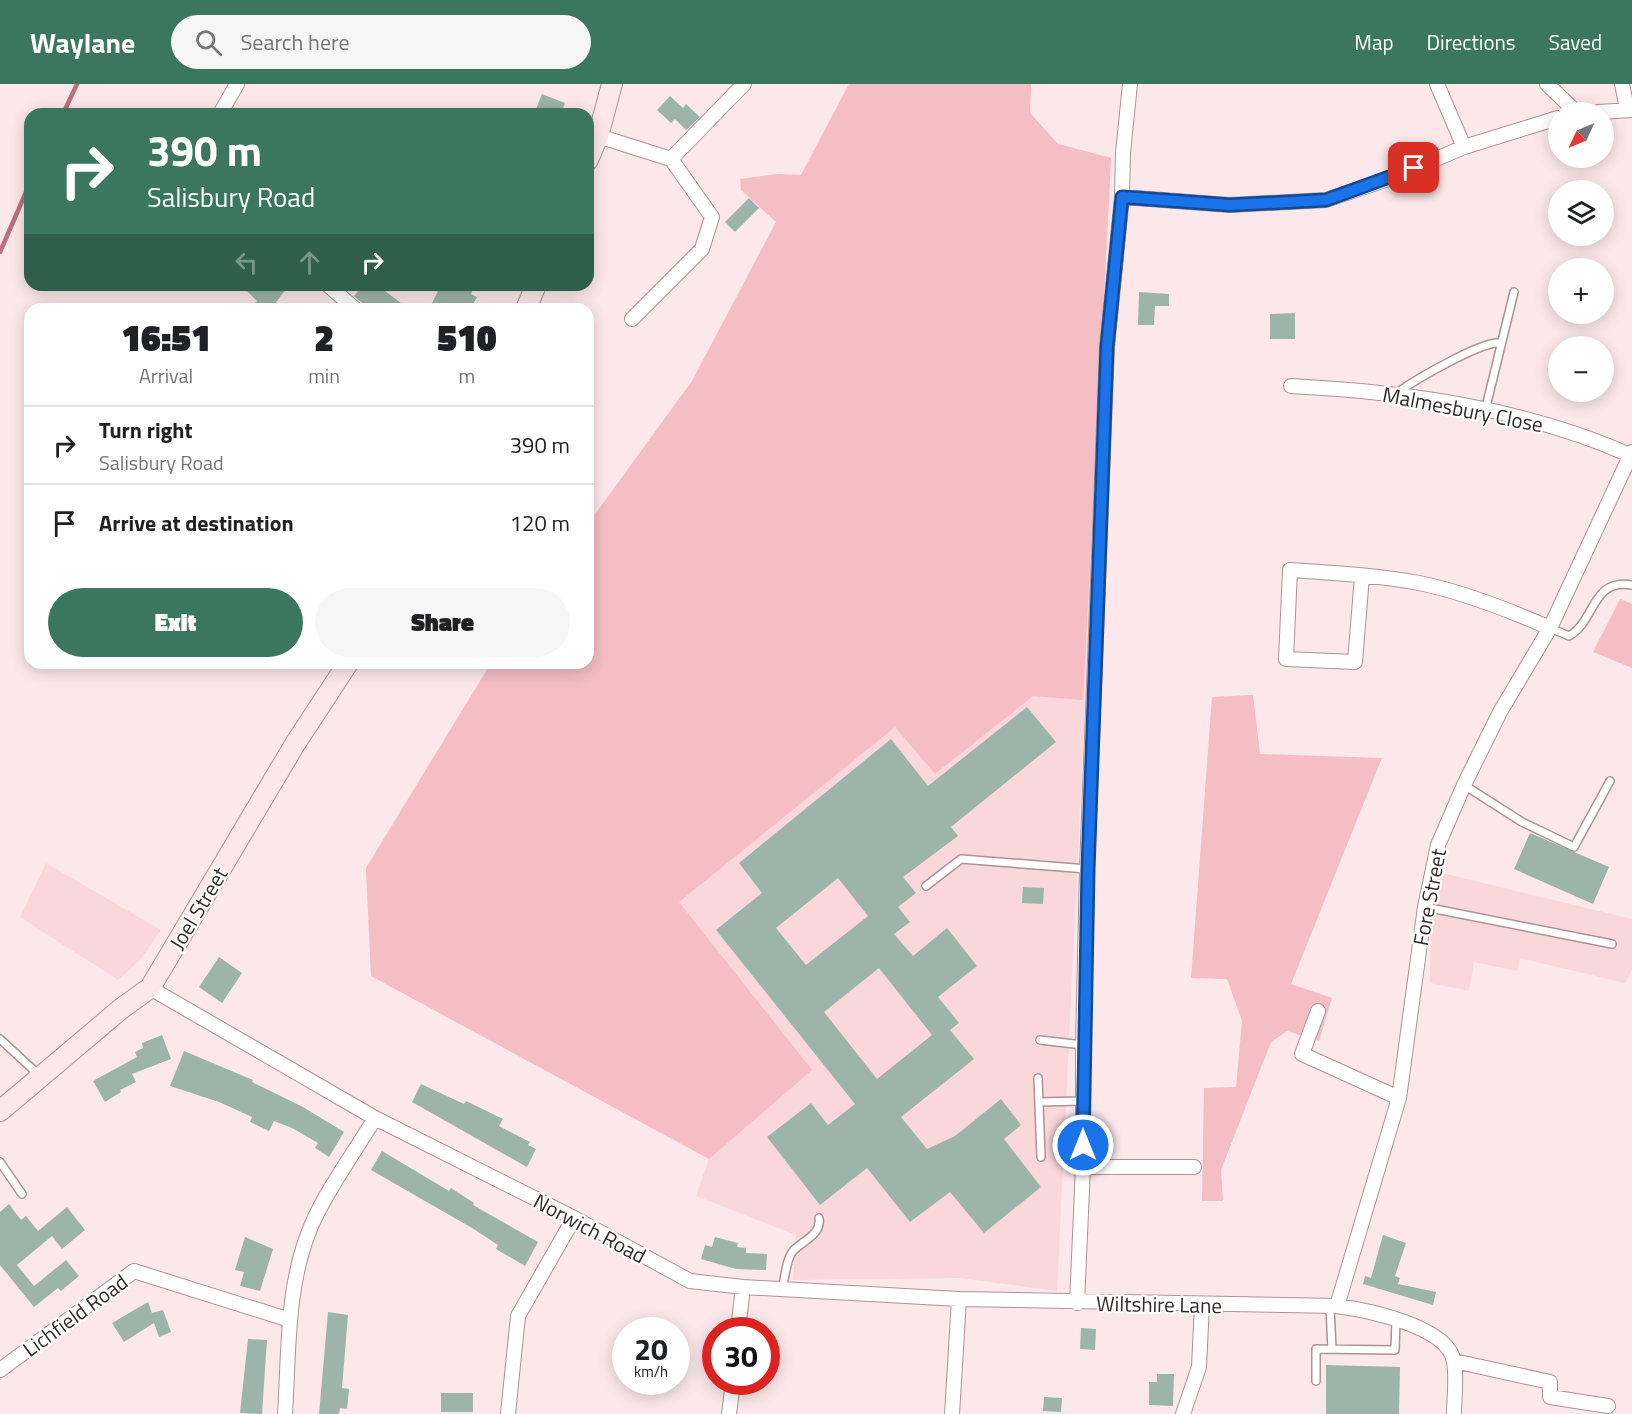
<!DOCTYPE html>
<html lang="en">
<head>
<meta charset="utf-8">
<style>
  body { margin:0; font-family:"Titillium Web",sans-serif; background:#f6f6f6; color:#202124; height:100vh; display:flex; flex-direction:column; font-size:22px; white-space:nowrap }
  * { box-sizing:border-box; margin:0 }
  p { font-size:20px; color:#757577 }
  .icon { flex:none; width:33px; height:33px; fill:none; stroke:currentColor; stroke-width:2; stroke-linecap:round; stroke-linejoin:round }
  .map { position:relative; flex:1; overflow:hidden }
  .drawer { position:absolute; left:24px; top:219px; width:570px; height:366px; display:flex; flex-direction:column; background:#fff; border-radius:18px; box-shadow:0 3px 15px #0003 }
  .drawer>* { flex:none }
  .hud { position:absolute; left:24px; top:24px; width:570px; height:183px; border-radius:18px; box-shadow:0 3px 15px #0003; background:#3b7660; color:#fff; overflow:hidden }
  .needle { width:39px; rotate:226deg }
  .buttons { position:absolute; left:1548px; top:18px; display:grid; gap:12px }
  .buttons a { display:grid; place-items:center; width:66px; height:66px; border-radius:50%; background:#fff; box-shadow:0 3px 15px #0003; font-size:30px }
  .speed { position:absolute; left:612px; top:1233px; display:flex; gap:12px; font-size:30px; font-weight:700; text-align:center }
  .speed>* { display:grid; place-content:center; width:78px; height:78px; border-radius:50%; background:#fff; box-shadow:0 3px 15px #0003; line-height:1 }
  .speed small { font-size:15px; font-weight:400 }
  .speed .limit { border:9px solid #d22; background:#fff; color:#111 }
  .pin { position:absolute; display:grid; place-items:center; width:51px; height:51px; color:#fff; margin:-26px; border-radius:12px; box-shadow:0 3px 9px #0006 }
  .me { position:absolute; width:66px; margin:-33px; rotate:0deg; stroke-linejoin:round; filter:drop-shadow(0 0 4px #0008) }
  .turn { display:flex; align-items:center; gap:21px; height:126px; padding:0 24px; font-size:27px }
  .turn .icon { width:78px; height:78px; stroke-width:2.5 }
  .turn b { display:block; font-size:42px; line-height:51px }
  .lanes { display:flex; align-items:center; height:57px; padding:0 24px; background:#0003; justify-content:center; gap:30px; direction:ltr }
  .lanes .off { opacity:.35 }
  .eta { display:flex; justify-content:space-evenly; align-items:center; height:102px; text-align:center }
  .eta b { font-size:36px; font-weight:800; line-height:42px }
  .cta { display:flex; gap:12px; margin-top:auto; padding:12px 24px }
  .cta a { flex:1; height:69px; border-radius:36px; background:#3b7660; color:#fff; font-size:24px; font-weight:800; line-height:69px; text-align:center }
  .cta a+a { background:#f6f6f6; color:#202124 }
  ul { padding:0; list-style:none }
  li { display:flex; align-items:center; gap:18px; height:78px; padding:0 24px; border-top:2px solid #e0e0e0 }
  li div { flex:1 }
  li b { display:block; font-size:22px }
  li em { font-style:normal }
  header { display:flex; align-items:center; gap:36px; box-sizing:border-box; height:84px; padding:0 30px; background:#3b7660; color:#fff }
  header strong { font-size:28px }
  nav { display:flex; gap:33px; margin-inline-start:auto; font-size:21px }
  .search { width:420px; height:54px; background:#f6f6f6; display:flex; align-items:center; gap:15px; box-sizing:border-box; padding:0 21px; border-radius:33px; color:#757577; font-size:22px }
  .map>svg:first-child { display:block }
  .built { fill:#fad7db }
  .green { fill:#f5bdc4 }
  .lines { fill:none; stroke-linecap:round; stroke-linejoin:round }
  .stream { stroke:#bc717d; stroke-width:4.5 }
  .building { fill:#9db4aa; fill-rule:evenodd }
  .service-casing { stroke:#ab9396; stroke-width:10 }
  .minor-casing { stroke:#ab9396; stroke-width:16 }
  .secondary-casing { stroke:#ab9396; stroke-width:22 }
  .service { stroke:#fff; stroke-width:7 }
  .minor { stroke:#fff; stroke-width:14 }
  .secondary { stroke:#fee7ea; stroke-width:20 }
  .route-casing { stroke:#114b97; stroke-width:15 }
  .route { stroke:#1a73e8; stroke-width:10 }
  .labels { text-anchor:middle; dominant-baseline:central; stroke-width:4.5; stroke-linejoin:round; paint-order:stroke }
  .street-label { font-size:21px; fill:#33292a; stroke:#fff }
</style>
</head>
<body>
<header>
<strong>Waylane</strong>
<div class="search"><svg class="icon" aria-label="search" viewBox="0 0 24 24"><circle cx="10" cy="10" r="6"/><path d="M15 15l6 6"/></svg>Search here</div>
<nav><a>Map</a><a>Directions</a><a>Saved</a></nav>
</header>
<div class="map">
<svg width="1632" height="1330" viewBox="0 0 1632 1330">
  <rect width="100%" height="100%" fill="#fce8ea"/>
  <path class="built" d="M849 0H1031L1030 29 1058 60 1111 74 1057 1207 960 1194 793 1196 796 1151 696 1112 709 1074 371 892 366 784 491 579H588V440L692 297Z
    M46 779 161 846 140 876 118 896 20 833Z
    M1438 788 1632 835V886L1625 899 1520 874 1517 887 1474 878 1469 907 1430 899 1431 818Z"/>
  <path class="green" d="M849 0H1031L1030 29 1058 60 1111 74 1083 616 1033 612 935 690 895 643 679 818 812 986 709 1075 371 892 366 784 491 579H588V440L692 297 776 138 741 106 740 95 778 90 801 91Z
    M1620 515 1632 520V584L1593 568Z
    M1253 611 1260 670 1382 674 1291 900 1332 914 1319 957 1287 947 1271 958 1221 1086 1223 1117H1202L1204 1004 1236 1003 1242 937 1227 895 1191 894 1212 613Z"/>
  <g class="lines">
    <path class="stream" d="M63 30 77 0
      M0 168 30 99"/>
  </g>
  <path class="building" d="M542 10 565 19 561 30H534Z
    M670 12 683 24 686 20 700 33 686 46 675 35 671 39 657 26Z
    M749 114 759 124 735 148 725 138Z
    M241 201H289L271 225H249L257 217Z
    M363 201H377L409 225H369L354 212Z
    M441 201H475L471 210 477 213 471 224 464 221 462 225H429Z
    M1139 208 1169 210V222H1155L1154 241H1138Z
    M1295 229V255H1270V230Z
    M1027 623 1056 658 951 743 958 752 903 793 916 809 898 823 910 838 894 850 913 872 947 844 977 882 938 913 959 939 950 946 974 975 901 1033 927 1065 955 1052 1001 1015 1021 1041 1004 1055 1041 1103 984 1149 950 1108 910 1138 867 1084 820 1121 767 1053 811 1019 828 1041 855 1020 716 846 762 809 739 779 891 655 928 702ZM838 794 868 832 806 881 776 844ZM879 884 932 951 877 995 824 928Z
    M1530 749 1609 783 1593 820 1514 785Z
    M1023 803 1044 804 1043 820 1022 819Z
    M219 873 242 889 222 919 199 903Z
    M162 951 171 975 132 990 136 998 120 1006 121 1008 105 1018 93 997 137 973 135 968 143 964 142 959Z
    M184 967 253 996 252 998 303 1023 344 1048 329 1073 315 1064 318 1059 292 1044 274 1037 269 1047 250 1038 252 1033 219 1018 170 1002Z
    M421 1000 464 1020 466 1017 503 1035 499 1042 530 1058 528 1061 536 1065 527 1083 412 1018Z
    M382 1067 449 1107 451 1104 474 1119 473 1121 538 1158 525 1182 496 1165 498 1161 472 1144 371 1086Z
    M9 1120 21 1136 26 1132 38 1147 67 1123 85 1146 62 1165 52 1152 17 1181 34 1202 66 1176 79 1192 61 1207 58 1204 34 1223 0 1181V1128Z
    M1383 1151 1406 1159 1395 1192 1400 1194 1398 1200 1436 1208 1433 1221 1363 1200 1365 1192 1371 1194Z
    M245 1153 273 1165 260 1207 240 1202 244 1188 235 1186Z
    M715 1153 738 1159 737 1163 746 1164V1169L767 1170 766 1186 736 1185 701 1175 705 1161 712 1163Z
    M148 1218 152 1229 163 1226 171 1248 159 1253 154 1239 124 1258 112 1239Z
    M328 1228 348 1231 342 1304 349 1305 347 1325 340 1324 339 1330H319Z
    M1081 1244 1096 1245 1095 1266 1080 1265Z
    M248 1255 267 1256 262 1330 240 1329Z
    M1326 1281 1400 1283 1399 1330H1326Z
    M1157 1290H1174L1173 1322 1149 1321V1298H1157Z
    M441 1309H473V1328H441Z
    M1044 1313 1062 1314 1061 1328 1043 1327Z"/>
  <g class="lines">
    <g class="service-casing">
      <path id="service" d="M1397 309C1413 297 1483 256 1501 259
        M1485 327 1514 208
        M1550 544 1569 552C1596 537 1591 494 1632 501
        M1464 701 1522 738 1574 763 1610 697
        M926 802 961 775 1087 785
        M1425 823 1612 860
        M0 955 40 992
        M1040 956 1083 961
        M1038 994 1041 1073
        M1039 1018 1083 1017
        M0 1078 22 1110
        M782 1205C785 1195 786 1175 793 1167 802 1157 822 1151 819 1134
        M1330 1223 1332 1265
        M1316 1297V1265L1395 1266 1396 1236"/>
    </g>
    <g class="minor-casing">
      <path id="minor" d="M1437 0 1464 63
        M1547 0 1576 28
        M1622 0 1627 25
        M1598 28 1632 26
        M220 30 237 0
        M598 52 671 75 712 133 702 165 632 235
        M671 75 744 0
        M1122 113 1230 121 1326 116 1397 92 1464 63 1558 34
        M328 201 355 225
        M1291 302C1405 308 1525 324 1630 371
        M1362 492 1355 578 1286 575 1290 486C1333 489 1376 491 1419 499 1464 508 1509 526 1550 544
        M150 904 375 1034 574 1134 690 1197 743 1203 959 1215 1337 1222C1366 1226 1449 1242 1454 1278 1457 1294 1454 1314 1454 1330
        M1318 927 1302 970 1399 1014
        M1083 1083H1194
        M1077 1219 1083 1083V961L1087 785 1107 263 1122 113 1123 69 1130 0
        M1337 1222 1399 1014 1425 823 1438 761 1464 701 1500 628 1550 544 1632 368
        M738 1246 743 1203
        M1454 1277 1550 1298V1313L1608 1322
        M0 1286 134 1187 290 1236
        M285 1330C289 1268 286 1199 312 1140 326 1107 356 1066 375 1034
        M508 1330 518 1232 574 1134
        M729 1330 733 1298
        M952 1330 959 1215
        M1183 1330 1199 1283 1202 1220"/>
    </g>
    <g class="secondary-casing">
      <path id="secondary" d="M588 76 598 52 612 0
        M526 225 536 201
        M0 1027 122 924 150 904 295 660 348 579"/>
    </g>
    <use href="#service" class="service"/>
    <use href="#minor" class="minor"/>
    <use href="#secondary" class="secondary"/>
  </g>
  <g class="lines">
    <g class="route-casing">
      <path id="route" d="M1083 1061 1088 785 1107 263 1122 113 1230 121 1326 116 1414 84"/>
    </g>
    <use href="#route" class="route"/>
  </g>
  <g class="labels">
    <g class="street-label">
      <text transform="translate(1463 325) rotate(11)">Malmesbury Close</text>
      <text transform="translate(1429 813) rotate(-79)">Fore Street</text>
      <text transform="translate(198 824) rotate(-59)">Joel Street</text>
      <text transform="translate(590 1144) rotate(28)">Norwich Road</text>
      <text transform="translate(1159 1220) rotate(1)">Wiltshire Lane</text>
      <text transform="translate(75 1231) rotate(-36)">Lichfield Road</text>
    </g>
  </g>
</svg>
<div class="buttons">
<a><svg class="needle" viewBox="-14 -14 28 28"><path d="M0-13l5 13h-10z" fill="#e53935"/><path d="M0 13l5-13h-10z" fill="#757577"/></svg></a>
<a><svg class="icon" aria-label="layers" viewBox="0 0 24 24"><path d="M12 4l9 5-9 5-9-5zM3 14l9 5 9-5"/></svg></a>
<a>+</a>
<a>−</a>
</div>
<div class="speed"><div>20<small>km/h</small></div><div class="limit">30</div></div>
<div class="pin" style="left:1414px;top:84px;background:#d93025"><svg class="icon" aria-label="arrive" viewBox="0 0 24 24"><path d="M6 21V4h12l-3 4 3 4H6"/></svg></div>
<svg class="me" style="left:1083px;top:1061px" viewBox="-20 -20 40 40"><circle r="17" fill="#1a73e8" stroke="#fff" stroke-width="3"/><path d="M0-11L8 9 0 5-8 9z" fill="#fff"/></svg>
<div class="hud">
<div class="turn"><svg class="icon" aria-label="right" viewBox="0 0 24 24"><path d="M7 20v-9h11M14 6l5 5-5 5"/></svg><div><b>390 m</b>Salisbury Road</div></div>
<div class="lanes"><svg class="icon off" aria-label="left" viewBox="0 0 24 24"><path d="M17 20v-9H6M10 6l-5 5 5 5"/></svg><svg class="icon off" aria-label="ahead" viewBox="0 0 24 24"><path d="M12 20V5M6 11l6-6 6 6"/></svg><svg class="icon" aria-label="right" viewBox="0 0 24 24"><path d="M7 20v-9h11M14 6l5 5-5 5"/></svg></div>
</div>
<section class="drawer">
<div class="eta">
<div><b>16:51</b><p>Arrival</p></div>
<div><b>2</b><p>min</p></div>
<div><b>510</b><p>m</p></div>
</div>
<ul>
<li><svg class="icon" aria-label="right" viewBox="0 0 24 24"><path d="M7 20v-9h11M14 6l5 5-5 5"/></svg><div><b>Turn right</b><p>Salisbury Road</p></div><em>390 m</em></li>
<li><svg class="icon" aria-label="arrive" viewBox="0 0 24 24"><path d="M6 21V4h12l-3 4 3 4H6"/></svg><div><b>Arrive at destination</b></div><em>120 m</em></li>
</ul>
<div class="cta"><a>Exit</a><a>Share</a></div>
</section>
</div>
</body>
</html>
